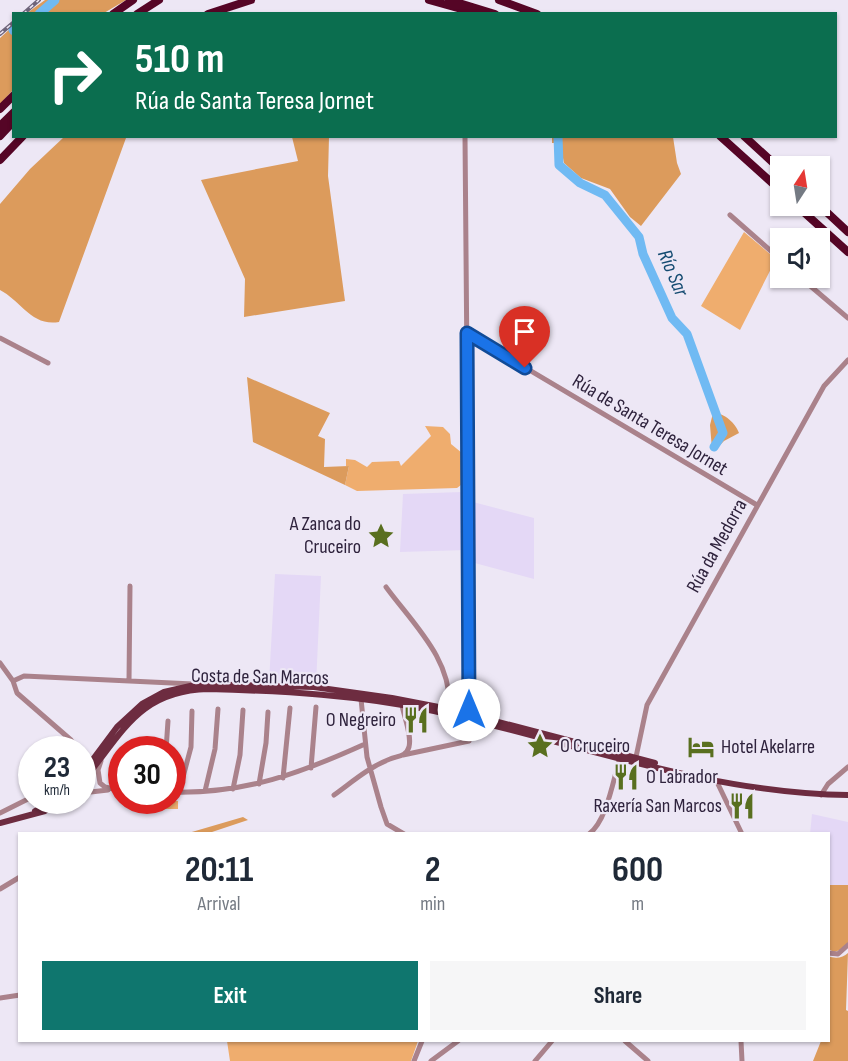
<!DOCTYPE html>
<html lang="en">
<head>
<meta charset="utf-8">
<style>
  body { margin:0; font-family:"Sofia Sans Condensed",sans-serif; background:#f6f6f7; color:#1f2937; height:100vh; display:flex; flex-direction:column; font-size:22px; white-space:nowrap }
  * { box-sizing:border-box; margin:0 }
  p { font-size:20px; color:#747a83 }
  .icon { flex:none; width:33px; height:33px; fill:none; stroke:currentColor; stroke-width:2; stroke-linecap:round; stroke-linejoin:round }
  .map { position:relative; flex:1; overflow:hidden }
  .panel { position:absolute; left:18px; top:832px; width:812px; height:210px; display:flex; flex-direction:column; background:#fff; border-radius:0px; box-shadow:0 2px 4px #0004 }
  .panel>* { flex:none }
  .top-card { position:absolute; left:12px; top:12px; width:825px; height:126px; border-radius:0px; box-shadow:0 2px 4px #0004; background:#0b6e4f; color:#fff; overflow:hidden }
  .needle { width:39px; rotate:12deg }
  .tools { position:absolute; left:770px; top:156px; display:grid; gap:12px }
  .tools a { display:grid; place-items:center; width:60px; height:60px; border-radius:0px; background:#fff; box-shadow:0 2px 4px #0004; font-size:30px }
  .speed { position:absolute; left:18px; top:736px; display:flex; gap:12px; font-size:30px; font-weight:700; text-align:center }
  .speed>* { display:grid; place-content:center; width:78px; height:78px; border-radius:50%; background:#fff; box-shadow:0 2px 4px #0004; line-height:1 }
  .speed small { font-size:15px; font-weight:400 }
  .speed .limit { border:9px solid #d22; background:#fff; color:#111 }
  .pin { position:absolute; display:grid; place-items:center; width:51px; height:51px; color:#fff; margin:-62px -26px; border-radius:50% 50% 50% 0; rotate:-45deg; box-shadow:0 0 6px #0007 }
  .pin .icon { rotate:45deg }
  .me { position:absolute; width:66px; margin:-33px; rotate:0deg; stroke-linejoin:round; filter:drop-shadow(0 0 4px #0008) }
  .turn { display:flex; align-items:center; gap:21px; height:126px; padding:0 24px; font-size:27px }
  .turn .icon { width:78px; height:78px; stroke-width:2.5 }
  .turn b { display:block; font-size:42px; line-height:51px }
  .eta { display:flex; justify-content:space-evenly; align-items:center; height:102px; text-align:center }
  .eta b { font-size:36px; font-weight:700; line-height:42px }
  .button { display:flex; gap:12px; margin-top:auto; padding:12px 24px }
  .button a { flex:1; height:69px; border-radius:0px; background:#0f766e; color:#fff; font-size:24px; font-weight:700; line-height:69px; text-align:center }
  .button a+a { background:#f6f6f7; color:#1f2937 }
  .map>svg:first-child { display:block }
  .built { fill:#e4d8f6 }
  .green { fill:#efad6e }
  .forest { fill:#dc9b5c }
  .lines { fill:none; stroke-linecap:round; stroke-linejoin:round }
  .river { stroke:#70baf3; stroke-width:9 }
  .minor { stroke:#aa828b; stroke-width:5 }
  .major { stroke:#6d2c40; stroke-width:6 }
  .highway { stroke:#550526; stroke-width:8 }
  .rail-casing { stroke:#6e647a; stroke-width:4 }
  .rail { stroke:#ede7f5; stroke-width:1.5; stroke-dasharray:4.5; stroke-linecap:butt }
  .route-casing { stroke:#114b97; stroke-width:15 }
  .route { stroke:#1a73e8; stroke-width:10 }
  .labels { text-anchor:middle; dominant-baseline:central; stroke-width:4.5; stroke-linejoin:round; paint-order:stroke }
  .street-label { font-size:20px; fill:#2f233d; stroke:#ede7f5 }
  .poi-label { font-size:20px; fill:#2f233d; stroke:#ede7f5; text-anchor:end }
  .water-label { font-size:21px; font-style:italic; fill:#144b71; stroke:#ede7f5 }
</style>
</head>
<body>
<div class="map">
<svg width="848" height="1061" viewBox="0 0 848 1061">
  <rect width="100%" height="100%" fill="#ede7f5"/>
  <path class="built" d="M462 492 466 495V550L400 552 403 494Z
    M473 502 534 518V579L471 562Z
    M275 574 321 576 316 685 269 682Z
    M812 814 848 822V885H828V834H810Z"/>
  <path class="green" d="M744 232 776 259 740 330 701 306Z
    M425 426 443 427 450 434 451 444 462 453 461 485 457 488 357 491 345 485 349 466H346V459L355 460 367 467 372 462 399 461 401 466 431 436Z
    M148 801H178V809H148Z
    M227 1041H418L411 1061H230Z"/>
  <path class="forest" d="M45 0H126L104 13H27Z
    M13 26V90L0 104V38Z
    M121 136 126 138 59 322C32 327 20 300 0 290V204L30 169 64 137Z
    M292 137H329L328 176 345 301 244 317 245 279 201 180 298 161Z
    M552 137H673L677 163 681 174 641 226 630 217 610 189 581 178 564 163 560 143H552Z
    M247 377 330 413 318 436 325 439 324 467 349 466 345 485 253 442Z
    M713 413C723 412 736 423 739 433L724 441 716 449H712L710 425Z
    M243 817 248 820 206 834H185Z
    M828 885H848V943L843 949 834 952 828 949Z
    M848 953 846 1010 848 1011V1061H813L821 1041H828V956C835 959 843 958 848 953Z"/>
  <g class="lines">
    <path class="river" d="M39 14 55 0
      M13 30 14 31
      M558 136 559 165 580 183 605 195 639 237 643 254 672 318 687 334 723 433 714 447"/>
    <path class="minor" d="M465 136 470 714
      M730 215 780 259
      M801 278 848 318
      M467 333 757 505
      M0 338 48 363
      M386 587C413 624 453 660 449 709
      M0 663 13 681 17 693 71 740 77 750
      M13 681 24 676 193 684
      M129 681 130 586
      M361 699 367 757 381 807 387 824 404 834
      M166 750 168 721
      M403 755 469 741
      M636 757 647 705 824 386 848 360
      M101 761 98 770 100 783 105 787 118 790
      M311 768 316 707
      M283 778 290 708
      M716 780 742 834
      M259 784 266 743 268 712
      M233 789 240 755 243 710
      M205 791 215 749 218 709
      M172 792C245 794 301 773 365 744
      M179 792 191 747 192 711
      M82 793 108 790
      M334 795C352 782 369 767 390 759 397 756 406 757 409 747 412 735 404 717 402 705
      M821 795 828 784 848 767
      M0 813 32 797
      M589 834C607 821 613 780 620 758
      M0 889 20 877
      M828 953 838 954 848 945
      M0 998 20 995
      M625 1041 648 1061
      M741 1041 742 1061
      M414 1061 422 1041
      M431 1061 458 1041
      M535 1061 552 1041"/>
    <path class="major" d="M82 774 117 727 142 704 164 692 199 684 314 687 392 698 449 709 655 763
      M82 782C122 735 137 691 208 689 284 691 359 695 434 711 569 741 710 794 848 795
      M35 811 53 801
      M0 823 45 811 62 801"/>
    <path class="highway" d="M429 0 479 14
      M449 0 495 14
      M499 0 537 14
      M113 14 133 0
      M137 14 159 0
      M208 14 251 0
      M0 109 14 95
      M0 126 14 112
      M0 136 14 121
      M720 136 780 190
      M744 136 780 169
      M0 160 23 136
      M819 205 848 232
      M797 206 848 252"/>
    <g class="rail-casing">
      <path id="rail" d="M23 14 39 0
        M0 34 14 22"/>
    </g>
    <use href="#rail" class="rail"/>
  </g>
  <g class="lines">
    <g class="route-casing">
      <path id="route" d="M469 710 467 333 525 368"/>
    </g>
    <use href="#route" class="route"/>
  </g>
  <defs>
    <g id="sight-bare" transform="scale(2.07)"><path d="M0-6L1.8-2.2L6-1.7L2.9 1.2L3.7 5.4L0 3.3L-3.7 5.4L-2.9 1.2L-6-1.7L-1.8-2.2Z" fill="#596f1f" stroke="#ede7f5" stroke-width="2.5" paint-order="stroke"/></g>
    <g id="restaurant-bare" transform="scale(2.07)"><path d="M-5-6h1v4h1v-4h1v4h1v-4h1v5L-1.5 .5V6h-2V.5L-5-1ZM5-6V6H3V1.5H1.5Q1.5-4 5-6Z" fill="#596f1f" stroke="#ede7f5" stroke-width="2.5" paint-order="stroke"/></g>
    <g id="hotel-bare" transform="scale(2.07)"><path d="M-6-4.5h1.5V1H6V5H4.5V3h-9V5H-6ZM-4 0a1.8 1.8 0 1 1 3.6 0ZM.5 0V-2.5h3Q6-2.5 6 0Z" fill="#596f1f" stroke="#ede7f5" stroke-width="2.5" paint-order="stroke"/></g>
  </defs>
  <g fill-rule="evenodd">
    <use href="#sight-bare" x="381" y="536"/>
    <use href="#restaurant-bare" x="416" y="720"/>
    <use href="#sight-bare" x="540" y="746"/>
    <use href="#hotel-bare" x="701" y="747"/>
    <use href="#restaurant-bare" x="626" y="777"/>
    <use href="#restaurant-bare" x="742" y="806"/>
  </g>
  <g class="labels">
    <g class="street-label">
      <text transform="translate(650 425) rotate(31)">Rúa de Santa Teresa Jornet</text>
      <text transform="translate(717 546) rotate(-61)">Rúa da Medorra</text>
      <text transform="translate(260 677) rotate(1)">Costa de San Marcos</text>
    </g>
    <g class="poi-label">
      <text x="361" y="524">A Zanca do<tspan x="361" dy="23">Cruceiro</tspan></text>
      <text x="396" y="720">O Negreiro</text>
      <text x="560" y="746" text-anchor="start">O Cruceiro</text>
      <text x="721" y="747" text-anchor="start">Hotel Akelarre</text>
      <text x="646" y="777" text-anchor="start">O Labrador</text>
      <text x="722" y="806">Raxería San Marcos</text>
    </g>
    <g class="water-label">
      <text transform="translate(673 273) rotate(67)">Río Sar</text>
    </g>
  </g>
</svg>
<div class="tools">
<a><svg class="needle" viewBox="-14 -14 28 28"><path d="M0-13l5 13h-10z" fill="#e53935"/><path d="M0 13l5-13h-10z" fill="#747a83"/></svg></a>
<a><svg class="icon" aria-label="sound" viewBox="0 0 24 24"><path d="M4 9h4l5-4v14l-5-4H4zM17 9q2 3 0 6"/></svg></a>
</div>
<div class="speed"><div>23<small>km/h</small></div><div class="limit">30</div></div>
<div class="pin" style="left:525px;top:368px;background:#d93025"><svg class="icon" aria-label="arrive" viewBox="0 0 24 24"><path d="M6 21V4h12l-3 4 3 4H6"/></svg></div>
<svg class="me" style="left:469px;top:710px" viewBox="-20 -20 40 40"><circle r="19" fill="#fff"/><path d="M0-13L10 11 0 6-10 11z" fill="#1a73e8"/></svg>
<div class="top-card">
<div class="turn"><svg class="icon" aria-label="right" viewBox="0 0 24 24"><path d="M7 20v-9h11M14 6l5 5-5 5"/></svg><div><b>510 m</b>Rúa de Santa Teresa Jornet</div></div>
</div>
<section class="panel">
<div class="eta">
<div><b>20:11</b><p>Arrival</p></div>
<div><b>2</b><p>min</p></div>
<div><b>600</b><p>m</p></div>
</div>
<div class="button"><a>Exit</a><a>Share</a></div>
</section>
</div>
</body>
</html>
